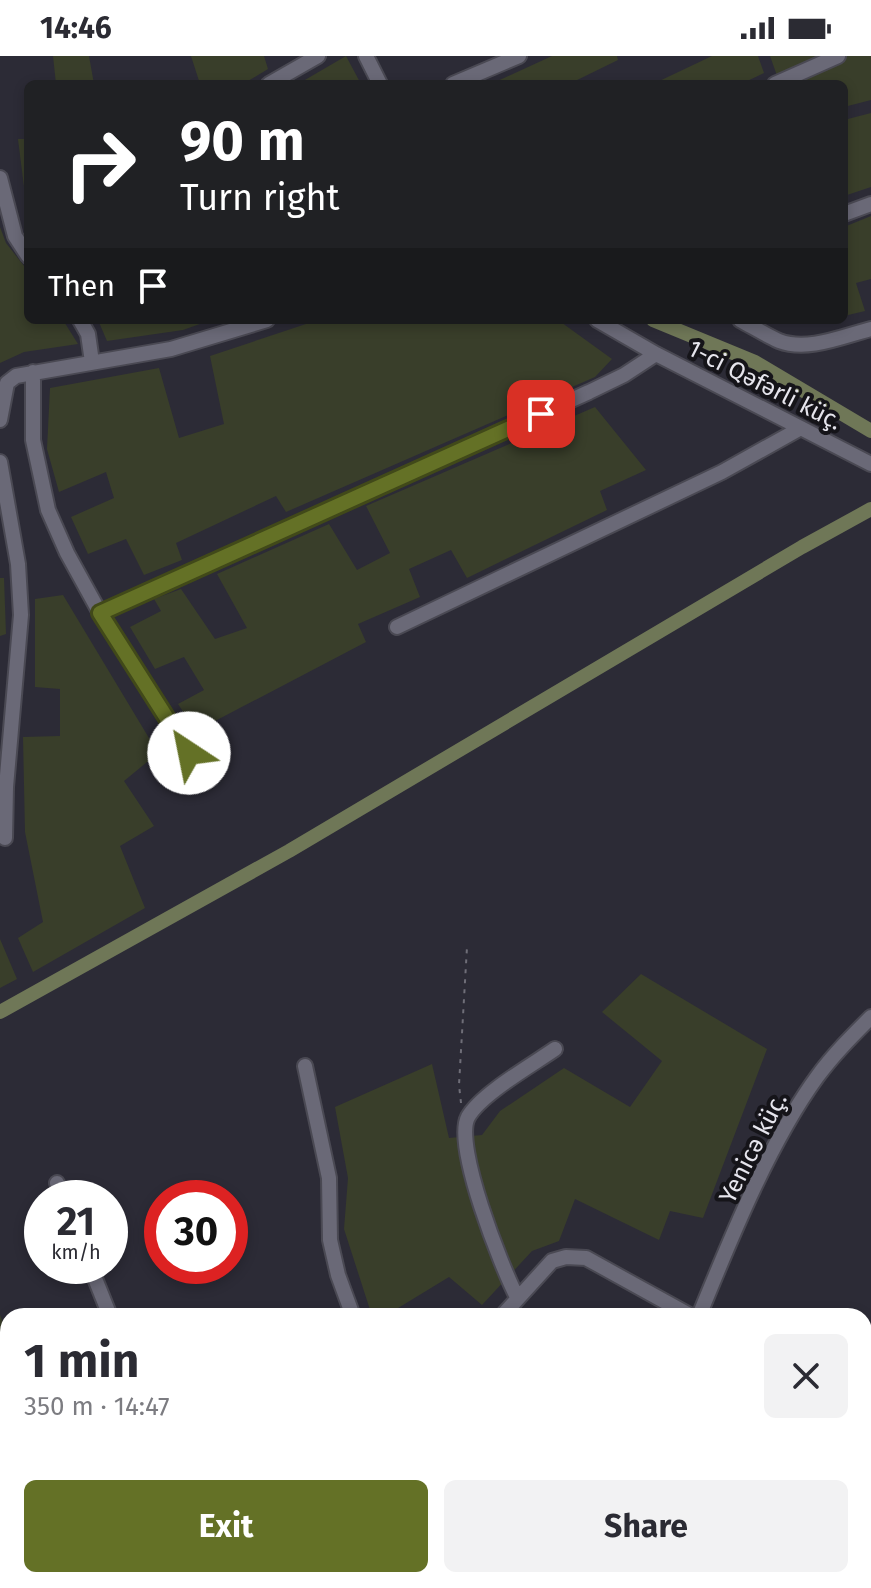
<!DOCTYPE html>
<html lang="en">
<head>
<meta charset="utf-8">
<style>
  body { margin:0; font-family:"Fira Sans",sans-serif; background:#f2f2f3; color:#2b2b33; height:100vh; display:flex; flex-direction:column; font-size:30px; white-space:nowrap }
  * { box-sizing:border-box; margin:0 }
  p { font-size:26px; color:#7c7c81 }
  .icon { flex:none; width:44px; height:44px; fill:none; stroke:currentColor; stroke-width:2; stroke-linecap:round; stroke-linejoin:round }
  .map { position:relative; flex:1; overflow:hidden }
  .panel { position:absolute; left:0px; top:1252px; width:872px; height:280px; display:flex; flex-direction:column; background:#fff; border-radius:24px 24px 0 0; box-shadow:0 4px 12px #0003 }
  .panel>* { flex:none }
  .top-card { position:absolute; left:24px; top:24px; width:824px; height:244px; border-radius:12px; box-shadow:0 4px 12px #0003; background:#202124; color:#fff; overflow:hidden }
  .speed { position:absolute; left:24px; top:1124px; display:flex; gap:16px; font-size:40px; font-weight:700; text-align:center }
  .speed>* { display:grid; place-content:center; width:104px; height:104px; border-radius:50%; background:#fff; box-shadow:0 4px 12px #0003; line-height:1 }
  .speed small { font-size:20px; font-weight:400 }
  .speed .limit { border:12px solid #d22; background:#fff; color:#111 }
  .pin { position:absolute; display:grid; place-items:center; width:68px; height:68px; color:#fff; margin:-34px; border-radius:16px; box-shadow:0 4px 12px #0006 }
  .me { position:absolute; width:88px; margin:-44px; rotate:326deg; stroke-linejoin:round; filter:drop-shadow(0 0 6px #0008) }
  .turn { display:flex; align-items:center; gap:28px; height:168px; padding:0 24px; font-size:36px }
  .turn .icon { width:104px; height:104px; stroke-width:2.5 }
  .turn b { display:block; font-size:56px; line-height:68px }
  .then { display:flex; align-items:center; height:76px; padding:0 24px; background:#0003; gap:16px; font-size:30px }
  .round { display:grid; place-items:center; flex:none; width:84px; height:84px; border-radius:12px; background:#f2f2f3 }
  .overview { display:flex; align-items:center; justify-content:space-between; height:136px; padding:0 24px }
  h1 { font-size:48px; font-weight:700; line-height:60px }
  .action { display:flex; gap:16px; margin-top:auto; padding:16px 24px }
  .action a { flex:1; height:92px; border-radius:12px; background:#647126; color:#fff; font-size:32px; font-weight:700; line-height:92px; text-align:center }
  .action a+a { background:#f2f2f3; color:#2b2b33 }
  .status { display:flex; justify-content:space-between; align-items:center; height:56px; padding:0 40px; background:#fff; direction:ltr }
  .status svg { height:22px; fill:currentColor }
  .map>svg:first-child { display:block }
  .green { fill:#393e2a }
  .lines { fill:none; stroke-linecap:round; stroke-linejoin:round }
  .canal { stroke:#6f7757; stroke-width:14 }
  .minor-casing { stroke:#4a4953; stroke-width:18 }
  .path { stroke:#6f6e78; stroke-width:2; stroke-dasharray:4 6; stroke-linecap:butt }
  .minor { stroke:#6a6977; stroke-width:14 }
  .route-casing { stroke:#414919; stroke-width:20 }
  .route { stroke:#647126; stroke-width:14 }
  .labels { text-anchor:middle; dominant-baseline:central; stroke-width:8; stroke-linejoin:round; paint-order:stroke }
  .street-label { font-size:24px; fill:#e6e5ed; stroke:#151419 }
</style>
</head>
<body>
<div class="status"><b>14:46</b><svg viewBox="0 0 49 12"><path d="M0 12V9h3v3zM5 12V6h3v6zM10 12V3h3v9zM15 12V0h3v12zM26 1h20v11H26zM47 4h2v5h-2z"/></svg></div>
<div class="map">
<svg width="871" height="1532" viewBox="0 0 871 1532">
  <rect width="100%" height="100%" fill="#2c2b36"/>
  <path class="green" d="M53 0H89L94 28H56Z
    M191 0H264L268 13 243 28H200Z
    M346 0 361 28H298Z
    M552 0H617L618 4 569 28H491Z
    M712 0H758L764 17 741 28H653Z
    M770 0H871V44L844 51V28H780Z
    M871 57V131L844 140V64Z
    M18 83H28V164V163Z
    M871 160V223L856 227 865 255 844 260V171Z
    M0 171 6 187 28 215V264H63L78 288 24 296 0 307Z
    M98 264H211L183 274 107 285Z
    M318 264H558L612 303 595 321 286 456 276 440 176 487 182 504 144 519 126 483 88 498 71 461 114 442 106 416 59 436 47 393 50 332 159 312 179 382 224 368 210 300Z
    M595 351 646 414 600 435 607 454 467 522 451 494 409 513 420 541 358 568 366 586 196 675 178 648 204 634 184 601 155 613 130 571 161 555 154 543 181 533 215 583 247 572 217 518 329 468 357 514 390 497 366 450Z
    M0 522H4L6 578 0 580Z
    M63 539 158 697 124 725 154 770 120 790 145 852 33 916 18 882 43 866 25 776 23 681 60 680V633L35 631V543Z
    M0 883 17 923 0 932Z
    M641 918 767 993 703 1162 670 1155 659 1184 575 1143 559 1185 532 1195 482 1249 449 1221 385 1260H372L344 1173 348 1122 335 1051 432 1008 449 1082 482 1079 500 1055 564 1012 630 1051 662 1005 602 956Z
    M0 1259 8 1279V1373L0 1357Z
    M8 1431V1492L0 1476V1436Z
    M23 1524H197L198 1527 189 1532H27Z"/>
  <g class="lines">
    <path class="canal" d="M653 264 755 306 871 375
      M0 956 289 795 802 491 871 453"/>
    <g class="minor-casing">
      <path id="minor" d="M366 0 380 28
        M269 28 318 0
        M453 28 519 0
        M775 28 838 0
        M0 122 15 180 28 200
        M844 158 871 148
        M80 264 88 278 92 306
        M597 264 656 298 871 408
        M740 264C753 271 766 279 779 285 808 296 843 280 871 273
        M33 316V384L48 454 67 497 100 557 189 697
        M0 364 7 327 16 320 171 293 267 264
        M0 406 18 508 21 559 6 731 5 782
        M100 557 589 336 624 319 656 298
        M397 571 722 416 801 372
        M305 1010 329 1122 330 1184 338 1219 353 1260
        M57 1127 63 1142
        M90 1210 110 1260
        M517 1241C502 1212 453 1089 468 1061 481 1038 532 1009 555 993
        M502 1260 552 1205 566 1201 586 1202 691 1260
        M699 1260C730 1184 769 1087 817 1021 833 999 852 980 871 961
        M0 1516 8 1532
        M223 1524 230 1532
        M267 1524 273 1532
        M653 1524 668 1532
        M242 1532 251 1524
        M605 1532 608 1524"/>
    </g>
    <path class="path" d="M461 1047 459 1029 467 891"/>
    <use href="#minor" class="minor"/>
  </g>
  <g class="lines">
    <g class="route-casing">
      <path id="route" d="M189 697 100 557 541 358"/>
    </g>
    <use href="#route" class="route"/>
  </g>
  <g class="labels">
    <g class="street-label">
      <text transform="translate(765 329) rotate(27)">1-ci Qəfərli küç.</text>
      <text transform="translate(753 1092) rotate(-63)">Yenicə küç.</text>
    </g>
  </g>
</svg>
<div class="speed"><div>21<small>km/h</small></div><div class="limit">30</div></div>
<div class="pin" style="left:541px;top:358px;background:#d93025"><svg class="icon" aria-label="arrive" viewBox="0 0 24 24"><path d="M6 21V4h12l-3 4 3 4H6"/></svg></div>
<svg class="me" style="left:189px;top:697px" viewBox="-20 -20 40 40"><circle r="19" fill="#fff"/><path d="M0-13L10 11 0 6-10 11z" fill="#647126"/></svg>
<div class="top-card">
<div class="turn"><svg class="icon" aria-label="right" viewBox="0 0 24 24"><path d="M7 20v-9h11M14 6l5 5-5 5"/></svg><div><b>90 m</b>Turn right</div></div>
<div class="then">Then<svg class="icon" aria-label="arrive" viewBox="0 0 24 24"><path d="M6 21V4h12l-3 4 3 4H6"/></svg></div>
</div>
<section class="panel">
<div class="overview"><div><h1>1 min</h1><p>350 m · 14:47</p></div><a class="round"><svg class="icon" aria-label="close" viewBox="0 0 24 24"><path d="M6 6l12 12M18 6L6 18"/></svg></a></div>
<div class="action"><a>Exit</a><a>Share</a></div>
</section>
</div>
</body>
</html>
